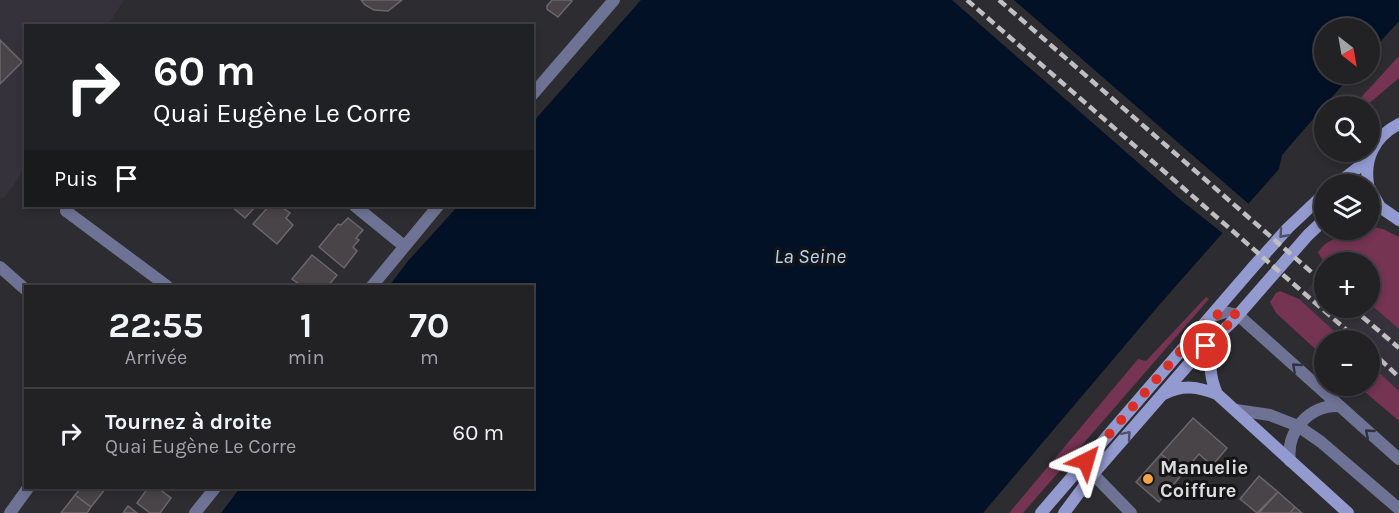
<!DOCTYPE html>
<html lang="fr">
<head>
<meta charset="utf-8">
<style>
  body { margin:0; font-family:Karla,sans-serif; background:#2a292c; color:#f1f3f6; height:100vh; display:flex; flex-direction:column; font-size:22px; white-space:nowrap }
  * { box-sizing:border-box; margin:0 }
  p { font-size:20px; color:#a2a3a6 }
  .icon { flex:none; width:33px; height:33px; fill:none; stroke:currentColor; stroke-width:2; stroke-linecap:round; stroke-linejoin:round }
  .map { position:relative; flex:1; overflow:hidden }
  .panel { position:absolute; left:24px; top:285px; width:510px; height:204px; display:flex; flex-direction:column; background:#222124; border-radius:0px; box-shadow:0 3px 9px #0003,0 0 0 2px #3f3e41 }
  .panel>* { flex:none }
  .guide { position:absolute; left:24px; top:24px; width:510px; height:183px; border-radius:0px; box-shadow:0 3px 9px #0003,0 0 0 2px #3f3e41; background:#202124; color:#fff; overflow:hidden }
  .needle { width:39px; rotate:149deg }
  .fabs { position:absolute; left:1314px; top:18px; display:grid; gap:12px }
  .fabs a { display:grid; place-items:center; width:66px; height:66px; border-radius:50%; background:#222124; box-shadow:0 3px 9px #0003,0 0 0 2px #3f3e41; font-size:30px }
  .pin { position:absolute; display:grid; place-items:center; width:51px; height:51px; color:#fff; margin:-26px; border:3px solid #fff; border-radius:50%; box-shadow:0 2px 6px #0007 }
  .me { position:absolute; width:66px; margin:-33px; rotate:40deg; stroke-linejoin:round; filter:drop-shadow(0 0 4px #0008) }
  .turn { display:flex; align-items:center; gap:21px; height:126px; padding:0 30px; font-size:27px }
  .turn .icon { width:78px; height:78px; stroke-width:2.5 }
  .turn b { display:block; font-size:42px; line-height:51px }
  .then { display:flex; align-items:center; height:57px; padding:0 30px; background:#0003; gap:12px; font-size:22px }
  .eta { display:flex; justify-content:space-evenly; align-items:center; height:102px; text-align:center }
  .eta b { font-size:36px; font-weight:700; line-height:42px }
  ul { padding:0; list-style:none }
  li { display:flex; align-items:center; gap:18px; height:90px; padding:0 30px; border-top:2px solid #3f3e41 }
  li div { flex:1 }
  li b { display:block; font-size:22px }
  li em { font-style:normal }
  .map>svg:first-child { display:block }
  .built { fill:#36323c }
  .green { fill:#743452 }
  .water { fill:#021125 }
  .pier { fill:#2d2c30 }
  .building { fill:#484448; stroke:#6b666a; stroke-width:1.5 }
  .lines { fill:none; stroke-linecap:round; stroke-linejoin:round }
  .lane { stroke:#6e7395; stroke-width:12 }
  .street { stroke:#6e7395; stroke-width:12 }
  .secondary { stroke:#939ad0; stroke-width:12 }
  .rail { stroke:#bfbec0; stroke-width:4.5; stroke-dasharray:9 4.5; stroke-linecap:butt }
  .oneway { stroke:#4e516a }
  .oneway2 { stroke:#30313c }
  .route { stroke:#d93025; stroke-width:10; stroke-dasharray:0 18 }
  .poi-dot { fill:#f5a345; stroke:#151516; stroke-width:2 }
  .labels { text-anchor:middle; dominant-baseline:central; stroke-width:6; stroke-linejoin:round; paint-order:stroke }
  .poi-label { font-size:20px; font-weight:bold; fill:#dcdbdd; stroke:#151516; text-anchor:start }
  .water-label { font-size:21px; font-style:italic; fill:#b7d4f8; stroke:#151516 }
</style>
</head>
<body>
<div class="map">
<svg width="1399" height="513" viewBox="0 0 1399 513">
  <rect width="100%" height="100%" fill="#2d2c30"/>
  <path class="built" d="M0 0H124L108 25 26 26 25 169 5 197 0 198Z
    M1324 270V308H1370V304L1399 329V391L1370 364V340H1344L1299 299Z"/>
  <path class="green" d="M1399 56V78L1366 106H1353Z
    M1373 227 1383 229 1399 237V329L1370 304V262L1324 263 1318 252C1333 231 1357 238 1373 227Z
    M1280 291 1299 299 1344 340H1324V357L1276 313 1270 302 1276 293Z
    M1206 297 1209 299 1023 513H1009L1138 359 1146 361Z
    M1370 364 1399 391V421L1358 386H1370Z"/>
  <path class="water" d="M641 0H1399V21L1370 53V28H1324V74H1352L1282 155 1279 169 1160 304 983 513H221L240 488H532V286H389L408 261 458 206H532L533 122Z"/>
  <path class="pier" d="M952 0H1014L1251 206 1225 235 1182 201Z"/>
  <path class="building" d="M361 0H402L388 11 374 10 365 5Z
    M552 0H570L572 1 558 17 547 9V6Z
    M0 40 22 62 0 84Z
    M231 206H256L245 218Z
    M269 206H280L290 213 286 218 293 225 277 244 253 224Z
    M348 218 363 230 356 238 359 240 353 247 357 251 344 268 319 247 338 224 341 225Z
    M312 255 337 275 328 286H302L292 279Z
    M1193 418 1227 448 1212 466 1199 454 1183 473 1161 454Z
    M1161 454 1183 473 1159 502 1136 482Z
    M1259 476 1278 492 1257 513 1240 499Z
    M81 488H106L91 507 75 495Z
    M148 488H158L171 498 160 513H150L137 503Z
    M1278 492 1295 507 1290 513H1259Z
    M75 495 91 507 87 513H61Z
    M128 506 137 513H123Z
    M1295 507 1302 513H1290Z"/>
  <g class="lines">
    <path class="lane" d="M355 206 404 246
      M66 211 167 286
      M0 267 26 290
      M1210 317 1225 312 1238 315 1399 459
      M1236 410 1270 415 1298 426 1321 442 1399 509
      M1290 461C1286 431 1309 405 1339 406
      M10 513 28 488"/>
    <path class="street" d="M532 95 614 0
      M372 286 438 206
      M1093 474 1131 513
      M195 513 215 488"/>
    <path class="secondary" d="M1337 184 1368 160
      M1368 184C1364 158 1375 136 1399 124
      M1370 189 1380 207 1399 220
      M1164 394C1183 384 1198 387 1217 394L1348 513
      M1217 394C1207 370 1209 358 1222 336
      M1041 513 1254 266 1288 228 1324 194
      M1064 513 1093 474 1194 358 1232 322 1308 235 1324 220"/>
    <path class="rail" d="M967 0 1358 340
      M999 0 1324 283
      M1352 308 1399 348
      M1370 350 1399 377"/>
  </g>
  <defs><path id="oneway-chevron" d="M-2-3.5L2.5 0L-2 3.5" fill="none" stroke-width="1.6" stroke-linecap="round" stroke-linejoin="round" transform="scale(1.5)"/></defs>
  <g class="oneway">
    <use href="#oneway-chevron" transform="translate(1283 234) rotate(132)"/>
    <use href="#oneway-chevron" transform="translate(1127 435) rotate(-49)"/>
  </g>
  <g class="oneway2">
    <use href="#oneway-chevron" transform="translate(1296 367) rotate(-138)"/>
    <use href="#oneway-chevron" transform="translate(1369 433) rotate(-139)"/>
  </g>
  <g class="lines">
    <path class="route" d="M1086 461 1210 317 1225 312 1238 315 1206 346"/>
  </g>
  <circle class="poi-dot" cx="1148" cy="479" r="6"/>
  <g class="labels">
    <g class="poi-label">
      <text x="1160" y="467">Manuelie<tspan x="1160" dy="23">Coiffure</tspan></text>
    </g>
    <g class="water-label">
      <text x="810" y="256">La Seine</text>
    </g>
  </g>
</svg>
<div class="fabs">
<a><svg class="needle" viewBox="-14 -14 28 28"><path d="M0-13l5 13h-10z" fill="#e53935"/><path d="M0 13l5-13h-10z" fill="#a2a3a6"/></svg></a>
<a><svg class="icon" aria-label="search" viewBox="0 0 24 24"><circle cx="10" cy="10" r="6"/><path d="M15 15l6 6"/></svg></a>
<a><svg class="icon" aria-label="layers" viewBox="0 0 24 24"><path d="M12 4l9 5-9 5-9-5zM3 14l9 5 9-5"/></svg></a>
<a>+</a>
<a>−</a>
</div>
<div class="pin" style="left:1206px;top:346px;background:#d93025"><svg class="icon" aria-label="arrive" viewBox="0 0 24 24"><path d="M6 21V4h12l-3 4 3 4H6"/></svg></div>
<svg class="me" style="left:1086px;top:461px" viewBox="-20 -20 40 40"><path d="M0-17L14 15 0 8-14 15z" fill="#d93025" stroke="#fff" stroke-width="4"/></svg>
<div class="guide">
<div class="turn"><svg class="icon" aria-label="right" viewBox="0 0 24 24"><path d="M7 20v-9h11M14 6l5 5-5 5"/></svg><div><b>60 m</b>Quai Eugène Le Corre</div></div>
<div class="then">Puis<svg class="icon" aria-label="arrive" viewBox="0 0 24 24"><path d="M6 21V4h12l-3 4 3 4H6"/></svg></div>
</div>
<section class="panel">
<div class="eta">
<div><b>22:55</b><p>Arrivée</p></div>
<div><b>1</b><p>min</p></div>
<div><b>70</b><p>m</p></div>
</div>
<ul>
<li><svg class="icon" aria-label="right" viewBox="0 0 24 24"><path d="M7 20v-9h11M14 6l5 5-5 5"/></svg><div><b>Tournez à droite</b><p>Quai Eugène Le Corre</p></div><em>60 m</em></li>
</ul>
</section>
</div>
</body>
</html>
